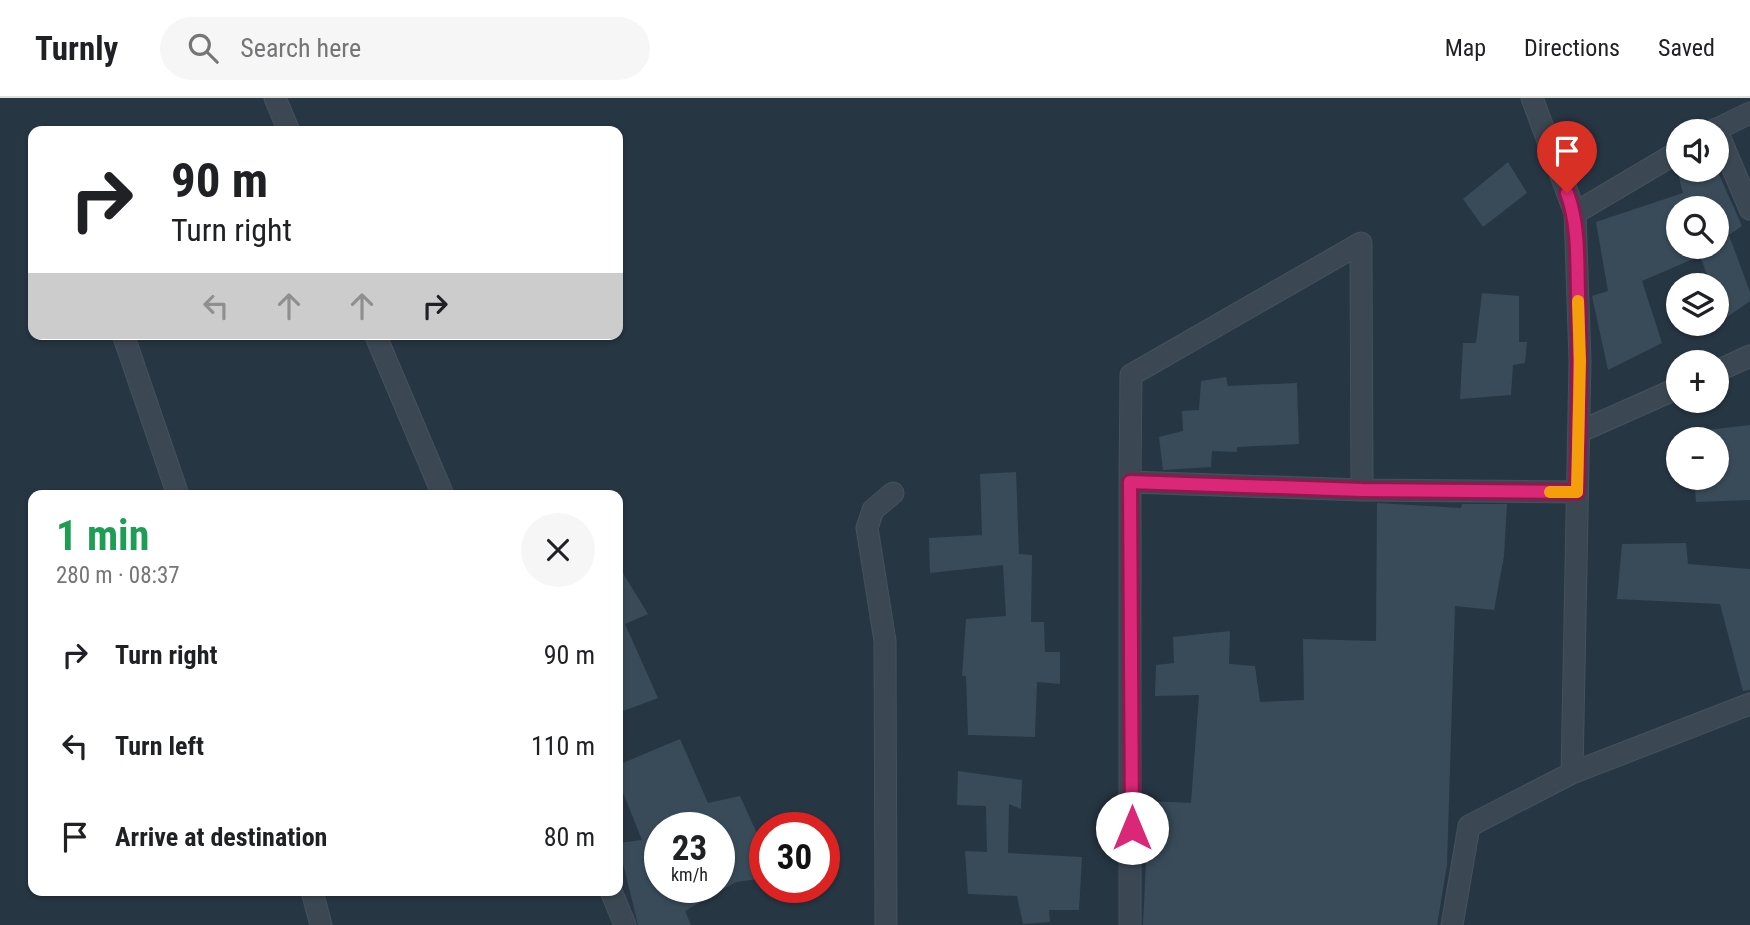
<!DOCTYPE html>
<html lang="en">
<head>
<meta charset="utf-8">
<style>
  body { margin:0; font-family:"Roboto Condensed",sans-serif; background:#f6f6f6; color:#202124; height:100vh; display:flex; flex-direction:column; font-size:26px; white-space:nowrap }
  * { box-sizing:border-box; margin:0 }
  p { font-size:23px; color:#757577 }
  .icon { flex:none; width:38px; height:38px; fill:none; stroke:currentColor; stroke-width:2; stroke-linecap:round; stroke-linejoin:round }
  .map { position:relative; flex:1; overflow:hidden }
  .side { position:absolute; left:28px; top:392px; width:595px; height:406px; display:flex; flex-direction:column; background:#fff; border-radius:14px; box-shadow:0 2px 5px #0004 }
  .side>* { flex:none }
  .banner { position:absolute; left:28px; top:28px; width:595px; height:214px; border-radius:14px; box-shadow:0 2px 5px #0004; background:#fff; color:#202124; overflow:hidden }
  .controls { position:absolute; left:1666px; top:21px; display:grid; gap:14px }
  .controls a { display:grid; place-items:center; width:63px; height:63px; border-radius:50%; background:#fff; box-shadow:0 2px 5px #0004; font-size:35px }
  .speed { position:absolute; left:644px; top:714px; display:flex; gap:14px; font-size:35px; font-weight:700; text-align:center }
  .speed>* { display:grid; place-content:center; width:91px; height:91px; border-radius:50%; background:#fff; box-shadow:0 2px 5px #0004; line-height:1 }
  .speed small { font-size:18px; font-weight:400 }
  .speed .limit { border:10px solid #d22; background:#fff; color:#111 }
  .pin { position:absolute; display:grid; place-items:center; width:60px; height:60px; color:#fff; margin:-72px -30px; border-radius:50% 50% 50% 0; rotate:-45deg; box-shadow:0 0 7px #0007 }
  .pin .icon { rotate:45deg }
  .me { position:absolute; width:77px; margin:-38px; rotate:0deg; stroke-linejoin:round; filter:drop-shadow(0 0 5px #0008) }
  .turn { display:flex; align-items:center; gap:24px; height:147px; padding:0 28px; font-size:32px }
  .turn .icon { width:91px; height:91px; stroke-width:2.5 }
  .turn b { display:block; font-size:49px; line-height:60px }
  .lanes { display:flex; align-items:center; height:66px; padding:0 28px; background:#0003; justify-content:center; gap:35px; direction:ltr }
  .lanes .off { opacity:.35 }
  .round { display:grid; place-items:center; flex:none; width:74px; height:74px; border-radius:37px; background:#f6f6f6 }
  .overview { display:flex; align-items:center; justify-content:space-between; height:119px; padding:0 28px }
  h1 { font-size:42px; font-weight:700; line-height:52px; color:#1e9e55 }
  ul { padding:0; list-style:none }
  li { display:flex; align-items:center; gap:21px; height:91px; padding:0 28px }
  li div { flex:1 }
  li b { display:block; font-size:26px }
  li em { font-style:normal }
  header { display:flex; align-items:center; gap:42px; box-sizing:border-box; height:98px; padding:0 35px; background:#fff; border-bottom:2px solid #e0e0e0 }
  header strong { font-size:33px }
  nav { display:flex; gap:38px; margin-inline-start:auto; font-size:24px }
  .search { width:490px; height:63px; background:#f6f6f6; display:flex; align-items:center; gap:18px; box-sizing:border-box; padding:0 24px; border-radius:38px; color:#757577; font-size:26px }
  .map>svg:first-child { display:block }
  .building { fill:#394b59; fill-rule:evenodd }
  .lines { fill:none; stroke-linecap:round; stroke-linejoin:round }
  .street-casing { stroke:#45515c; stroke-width:23 }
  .street { stroke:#3b4853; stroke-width:21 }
  .route-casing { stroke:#8e194d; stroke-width:18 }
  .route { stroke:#db2777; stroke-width:12 }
  .slow { stroke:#f59e0b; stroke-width:12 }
</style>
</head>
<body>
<header>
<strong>Turnly</strong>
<div class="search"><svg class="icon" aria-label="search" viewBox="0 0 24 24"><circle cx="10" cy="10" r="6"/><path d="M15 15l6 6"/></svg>Search here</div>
<nav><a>Map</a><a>Directions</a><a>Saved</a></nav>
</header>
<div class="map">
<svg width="1750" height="827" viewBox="0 0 1750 827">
  <rect width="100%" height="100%" fill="#273643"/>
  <path class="building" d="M1508 64 1527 95 1483 129 1463 101Z
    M1677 72H1717L1742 128 1729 137 1750 194V203L1723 222 1717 204V187H1711L1700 158 1642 183 1662 245 1608 272 1592 198 1608 193 1596 124 1683 95ZM1678 110H1717V149H1678Z
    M1482 195 1519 198V244H1527L1525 265 1513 267 1511 297 1460 301 1463 245H1476Z
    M1226 279 1228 288 1297 285 1299 346 1237 349V354L1212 353 1211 369 1163 372 1159 339 1183 333 1182 313 1199 312 1201 283Z
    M1750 327V402L1696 404 1694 380H1717V341H1690V334Z
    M1016 374 1019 456 1032 457 1031 524H1044L1045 554H1060V586L1037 584 1035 639 968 637 966 578H962L966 521 1006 518 1003 467 930 475 929 440 982 437 980 376Z
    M1377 405 1461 410 1462 406H1507L1504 458 1494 512 1455 508 1447 767 1437 827H1143L1146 763H1151L1149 703 1191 705 1199 597 1155 598 1156 567 1174 565 1173 539 1230 533 1229 566 1255 568 1260 604 1304 602 1303 541 1376 543Z
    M1686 445 1688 466 1750 471V592L1743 593 1720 506 1617 501 1622 446Z
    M618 467 648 516 625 526 658 600 618 615Z
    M680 641 708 705 740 698 765 753V780L736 784 685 813 691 827H638L618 745 642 742 618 682V667ZM660 730H719V789H660Z
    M958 673 1022 682 1021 711 1009 706 1008 755 1082 759 1079 812H1049L1050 824 1023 826 1017 798 968 796 965 753 987 754 986 708 957 707Z"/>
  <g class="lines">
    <g class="street-casing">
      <path id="street" d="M275 0 289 33
        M1532 0 1575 115 1580 263 1572 675
        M1716 31 1750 111
        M1713 33 1750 15
        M1575 115 1678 54
        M123 236 178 397
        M375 236 443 397
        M1717 273 1750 258
        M1579 334 1678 290
        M1130 384 1131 277 1361 145 1362 392
        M312 793 321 827
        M611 793 625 827
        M886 827 885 543 867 430 873 412 893 395
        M1130 827V384L1362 392 1577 394
        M1452 827 1469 728 1572 675 1750 606"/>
    </g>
    <use href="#street" class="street"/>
  </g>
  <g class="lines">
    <g class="route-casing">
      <path id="route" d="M1132 730 1130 384 1362 392 1577 394C1579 328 1580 262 1578 196 1577 162 1579 127 1567 95"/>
    </g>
    <use href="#route" class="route"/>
    <path class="slow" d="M1550 394H1577L1580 263 1578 203"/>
  </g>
</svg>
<div class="controls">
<a><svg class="icon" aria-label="sound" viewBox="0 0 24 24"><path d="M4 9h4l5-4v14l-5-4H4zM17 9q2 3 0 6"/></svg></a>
<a><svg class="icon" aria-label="search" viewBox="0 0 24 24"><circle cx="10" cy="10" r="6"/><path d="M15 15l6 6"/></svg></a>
<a><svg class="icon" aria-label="layers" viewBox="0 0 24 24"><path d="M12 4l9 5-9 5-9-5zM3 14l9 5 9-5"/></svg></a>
<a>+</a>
<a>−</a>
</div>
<div class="speed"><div>23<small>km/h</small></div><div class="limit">30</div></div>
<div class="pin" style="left:1567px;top:95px;background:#d93025"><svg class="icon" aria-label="arrive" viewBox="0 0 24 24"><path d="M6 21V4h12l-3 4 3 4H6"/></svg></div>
<svg class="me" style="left:1132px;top:730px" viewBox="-20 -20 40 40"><circle r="19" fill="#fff"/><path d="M0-13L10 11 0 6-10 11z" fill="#db2777"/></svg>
<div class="banner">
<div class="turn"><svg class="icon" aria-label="right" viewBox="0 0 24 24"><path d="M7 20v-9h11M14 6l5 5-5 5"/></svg><div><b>90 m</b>Turn right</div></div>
<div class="lanes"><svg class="icon off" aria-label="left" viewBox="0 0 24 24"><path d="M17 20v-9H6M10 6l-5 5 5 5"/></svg><svg class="icon off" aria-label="ahead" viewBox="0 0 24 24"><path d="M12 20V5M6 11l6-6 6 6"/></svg><svg class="icon off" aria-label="ahead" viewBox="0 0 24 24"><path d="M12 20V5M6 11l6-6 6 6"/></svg><svg class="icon" aria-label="right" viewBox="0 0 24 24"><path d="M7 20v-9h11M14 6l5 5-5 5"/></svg></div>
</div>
<section class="side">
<div class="overview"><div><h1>1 min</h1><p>280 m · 08:37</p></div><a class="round"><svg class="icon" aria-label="close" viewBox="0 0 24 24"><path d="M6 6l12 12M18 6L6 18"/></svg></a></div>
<ul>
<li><svg class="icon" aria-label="right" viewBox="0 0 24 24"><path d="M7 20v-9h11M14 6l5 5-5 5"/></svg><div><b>Turn right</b></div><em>90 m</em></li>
<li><svg class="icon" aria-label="left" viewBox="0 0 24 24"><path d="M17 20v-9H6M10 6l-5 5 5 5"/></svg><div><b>Turn left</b></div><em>110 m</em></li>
<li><svg class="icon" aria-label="arrive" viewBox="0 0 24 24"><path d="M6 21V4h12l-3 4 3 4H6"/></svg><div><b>Arrive at destination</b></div><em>80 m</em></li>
</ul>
</section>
</div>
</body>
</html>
